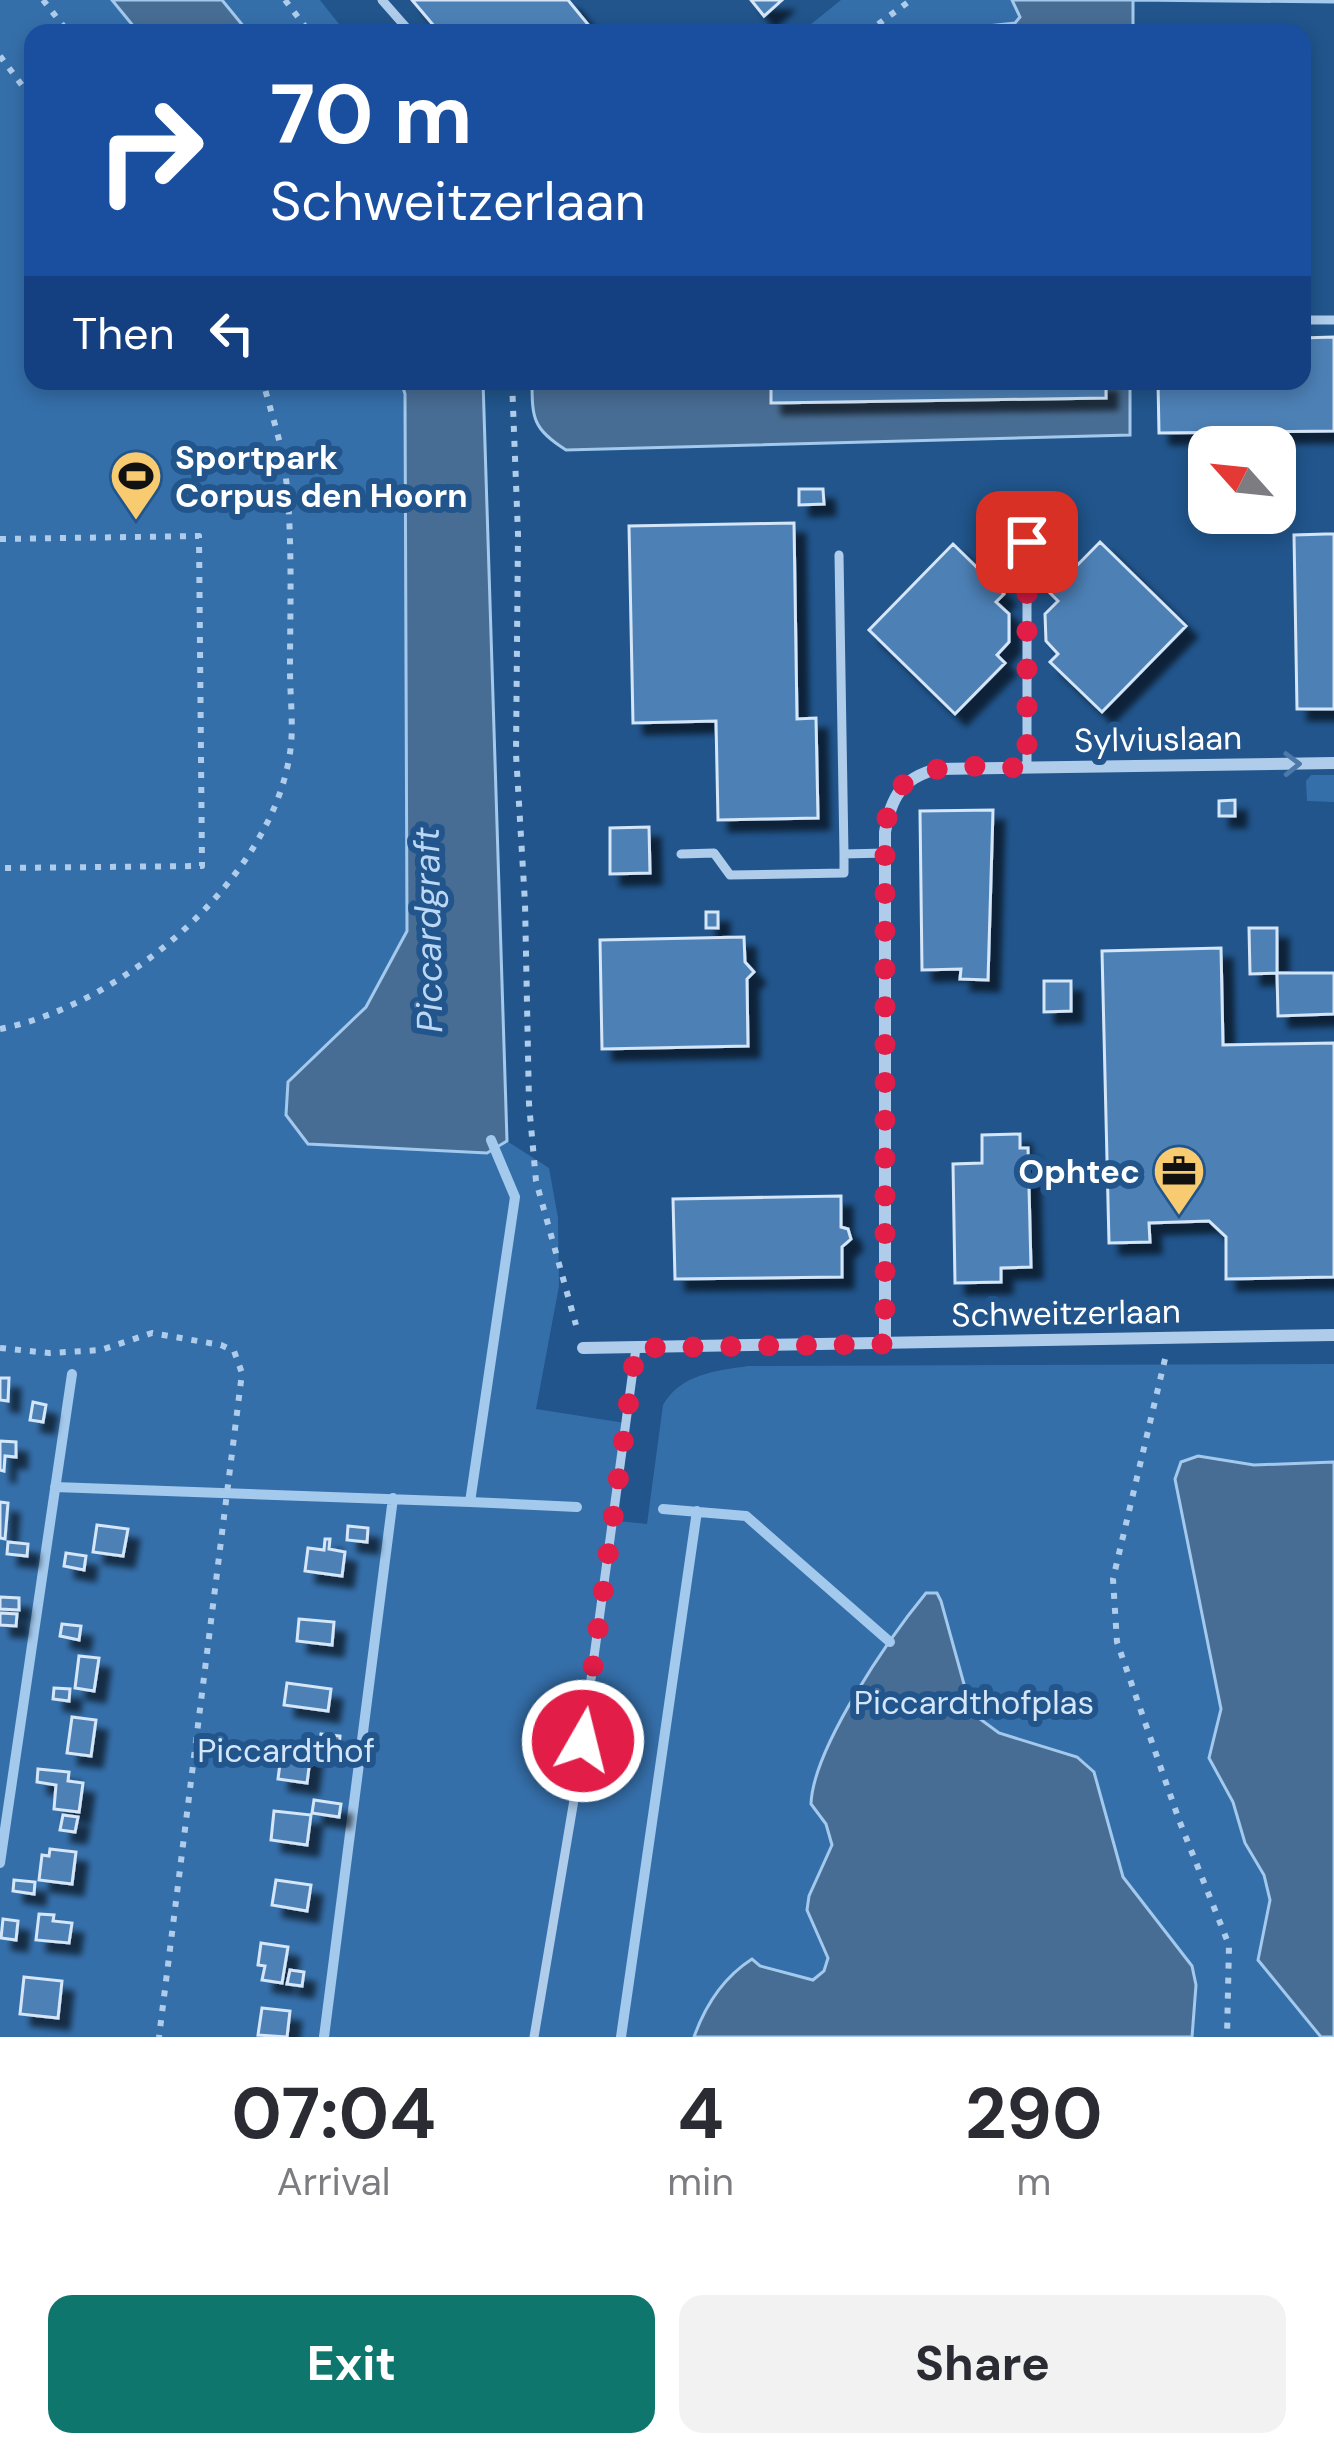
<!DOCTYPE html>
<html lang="en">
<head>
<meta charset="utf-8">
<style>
  body { margin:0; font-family:"DM Sans",sans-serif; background:#f2f2f3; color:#2b2b33; height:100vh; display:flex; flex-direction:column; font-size:45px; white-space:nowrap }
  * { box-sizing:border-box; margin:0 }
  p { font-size:39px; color:#7c7c81 }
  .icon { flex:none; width:66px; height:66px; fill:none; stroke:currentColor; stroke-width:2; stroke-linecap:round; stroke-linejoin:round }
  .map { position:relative; height:2037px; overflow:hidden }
  .details { display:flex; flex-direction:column; background:#fff; flex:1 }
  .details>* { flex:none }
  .hud { position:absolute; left:24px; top:24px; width:1287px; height:366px; border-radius:24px; box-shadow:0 6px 18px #0003; background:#1a4fa0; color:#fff; overflow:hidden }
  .needle { width:78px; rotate:297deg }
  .tools { position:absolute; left:1188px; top:426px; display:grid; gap:24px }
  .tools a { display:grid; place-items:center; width:108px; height:108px; border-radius:24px; background:#fff; box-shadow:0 6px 18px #0003; font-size:60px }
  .pin { position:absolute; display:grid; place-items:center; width:102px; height:102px; color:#fff; margin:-51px; border-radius:24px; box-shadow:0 6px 18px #0006 }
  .me { position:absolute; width:132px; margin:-66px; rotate:8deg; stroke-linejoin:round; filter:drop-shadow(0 0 9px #0008) }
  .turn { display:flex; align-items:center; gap:42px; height:252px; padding:0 48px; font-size:54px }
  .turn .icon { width:156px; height:156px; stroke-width:2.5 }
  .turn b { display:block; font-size:84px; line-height:102px }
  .then { display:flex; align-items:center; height:114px; padding:0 48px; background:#0003; gap:24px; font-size:45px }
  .eta { display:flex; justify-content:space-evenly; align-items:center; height:204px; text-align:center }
  .eta b { font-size:72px; font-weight:700; line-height:84px }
  .primary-button { display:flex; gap:24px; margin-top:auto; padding:24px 48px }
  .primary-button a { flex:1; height:138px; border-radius:24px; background:#0f766e; color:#fff; font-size:48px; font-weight:700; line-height:138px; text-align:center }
  .primary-button a+a { background:#f2f2f3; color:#2b2b33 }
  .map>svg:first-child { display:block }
  .green { fill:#356faa }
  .water { fill:#486d94; stroke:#a3c9ed; stroke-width:3 }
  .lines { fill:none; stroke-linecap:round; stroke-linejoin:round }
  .stream { stroke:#a3c9ed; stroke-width:10 }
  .building { fill:#4e81b6; stroke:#d4e6f8; stroke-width:3; filter:url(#shadow) }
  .path { stroke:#afcdeb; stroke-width:6; stroke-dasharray:6 9; stroke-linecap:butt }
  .service { stroke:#afcdeb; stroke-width:9 }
  .minor { stroke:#afcdeb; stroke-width:12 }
  .oneway { stroke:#4c79a8 }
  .route { stroke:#e11d48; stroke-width:21; stroke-dasharray:0 37.8 }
  .labels { text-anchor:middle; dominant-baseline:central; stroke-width:12; stroke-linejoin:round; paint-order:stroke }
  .poi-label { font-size:33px; font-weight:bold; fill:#fff; stroke:#21558c; text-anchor:start }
  .street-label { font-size:33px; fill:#fff; stroke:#21558c }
  .park-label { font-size:33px; fill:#d4e6f8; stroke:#21558c }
  .water-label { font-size:36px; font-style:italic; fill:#bbd7f3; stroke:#21558c }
</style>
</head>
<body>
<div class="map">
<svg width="1334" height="2037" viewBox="0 0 1334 2037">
  <defs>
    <filter id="shadow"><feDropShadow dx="11" dy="11" stdDeviation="3" flood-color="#0009"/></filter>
  </defs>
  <rect width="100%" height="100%" fill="#21558c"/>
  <path class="green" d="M0 0H112L139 33H33V381H401L405 394 407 931 366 1007 313 1057 487 1153 507 1141 549 1168 558 1218 559 1286 536 1409 625 1423 628 1433 618 1521 647 1524 663 1405C681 1374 715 1371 748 1366L1334 1364V2037H0Z
    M222 0H320L346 33H249Z
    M841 0H1012L1021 17 1015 23 960 29 954 33H800Z
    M1311 775H1334V802L1307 801 1306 781Z"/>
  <path class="water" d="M112 0H222L249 33H139Z
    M1012 0H1334V2L1133 0V33H954L960 29 1015 23 1020 17Z
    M401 381H483L507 1141 487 1153 308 1144 286 1115 288 1082 366 1007 407 931 405 394Z
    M532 381H1130V435L566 450C533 429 532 419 532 381Z
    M1198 1456 1254 1465 1334 1462V2037H1321L1258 1960 1270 1900 1264 1875 1245 1843 1233 1802 1209 1758 1221 1709 1175 1479 1181 1462Z
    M926 1593H937L941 1601 972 1713 999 1733 1077 1757 1094 1772 1123 1877 1192 1966 1196 1985 1192 2037H694C705 2006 724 1977 752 1959L760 1966 813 1980 824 1971 828 1958 807 1910 809 1896 832 1845 826 1824 811 1804C813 1748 889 1638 926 1593Z"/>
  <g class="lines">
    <path class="stream" d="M491 1140 515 1197 470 1502 577 1507
      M55 1487 470 1502
      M663 1509 746 1516 890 1642
      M0 1863 72 1374
      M324 2037 393 1498
      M621 2037 697 1511"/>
  </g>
  <path class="building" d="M412 0H568L595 33H440Z
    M751 0H782L764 16Z
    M1334 337V431L1159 433 1158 381H1302V338Z
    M771 381H1106V398L771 403Z
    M799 489H823L824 504 799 505Z
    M794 523 797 719 816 718 818 818 718 820 716 721 633 723 629 526Z
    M1326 534H1334V709H1297L1294 535Z
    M1100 542 1186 626 1102 712 1050 662 1058 654 1046 641 1045 614 1058 601 1050 593Z
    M953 544 1004 594 996 602 1009 614V642L997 655 1005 663 955 714 869 630Z
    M1235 800V816H1219V801Z
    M993 810 988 980 960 979 961 969 922 970 920 811Z
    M649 827 650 873 610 874V828Z
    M706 912H718V928H706Z
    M1249 928H1277V973L1250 974Z
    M744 937 745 962 754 972 747 979 748 1046 602 1049 600 940Z
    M1221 948 1223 1045 1334 1043V1277L1226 1279V1237L1209 1221 1149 1223 1150 1242 1109 1243 1102 951Z
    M1277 973H1334V1014L1278 1016Z
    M1044 981H1071V1011L1044 1012Z
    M1020 1134V1148H1028L1031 1267 1001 1268V1282L955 1283 953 1164 982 1163V1135Z
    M841 1196V1227L848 1229 851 1239 842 1247V1277L675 1279 673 1199Z
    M0 1378H9L8 1401 0 1400Z
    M33 1402 46 1405 43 1422 30 1420Z
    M0 1441 16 1442V1457L5 1456 4 1471 0 1470Z
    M0 1502 8 1503 5 1539 0 1538Z
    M97 1525 128 1529 123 1556 93 1552Z
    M348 1526 368 1528 367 1542 347 1540Z
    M325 1539H330L329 1549 345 1552 342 1576 305 1571 308 1548 324 1550Z
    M8 1542 28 1544 27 1556 7 1554Z
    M66 1553 86 1556 84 1570 64 1566Z
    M0 1597 19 1598V1610L0 1609Z
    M0 1613 17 1614 16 1626 0 1625Z
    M299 1619 334 1622 332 1645 297 1641Z
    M62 1624 81 1626 79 1640 60 1636Z
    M79 1656 99 1658 94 1691 75 1688Z
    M287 1683 331 1689 328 1711 284 1705Z
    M54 1688 70 1689 69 1701 53 1699Z
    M72 1717 96 1720 91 1756 67 1753Z
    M321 1734 340 1736 339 1748 319 1746Z
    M282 1748 311 1752 307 1783 278 1779Z
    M38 1769 69 1772 68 1781 83 1783 79 1812 54 1809 56 1785 37 1782Z
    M314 1800 341 1804 339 1817 312 1813Z
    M274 1811 311 1815 307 1845 271 1840Z
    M63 1815 78 1817 75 1832 60 1830Z
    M50 1849 76 1852 72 1884 39 1880 42 1855 49 1856Z
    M14 1880 35 1882 34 1894 13 1891Z
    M276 1880 311 1885 307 1911 272 1905Z
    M39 1914 54 1915 53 1921 72 1923 69 1943 36 1940Z
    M3 1919 18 1921 16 1940 1 1938Z
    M261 1943 288 1947 282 1983 262 1980 265 1966 258 1965Z
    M290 1970 304 1972 302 1986 287 1984Z
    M24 1977 62 1981 58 2018 20 2014Z
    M262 2008 290 2011 287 2037 258 2035Z"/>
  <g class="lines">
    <path class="path" d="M43 0 69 33
      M285 0 310 33
      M866 33 911 0
      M0 56 33 100
      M512 381 518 534 516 754 525 903 529 1104 536 1181 576 1325
      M0 539 199 536 202 866 0 868
      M0 1029C122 1005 271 881 290 753 294 727 290 697 290 671 290 608 293 532 285 470 281 440 270 410 263 381
      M0 1348 49 1353 101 1350 152 1333 221 1345 234 1351 242 1373 159 2037
      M1165 1359 1113 1579 1117 1642 1179 1820 1229 1945 1227 2037"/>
    <path class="service" d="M382 0 411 33
      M1302 320H1334
      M839 555 844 854
      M1027 768V499
      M681 854 714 853 730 875 844 873V854L885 853
      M534 2037 577 1782 636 1348"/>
    <path class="minor" d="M885 1344V832C891 797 902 778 937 769L1334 763
      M583 1348 1334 1335"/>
  </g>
  <defs><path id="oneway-chevron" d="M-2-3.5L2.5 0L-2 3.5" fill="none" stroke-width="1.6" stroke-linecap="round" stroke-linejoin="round" transform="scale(3)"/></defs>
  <use class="oneway" href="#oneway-chevron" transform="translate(1292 764) rotate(-1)"/>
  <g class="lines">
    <path class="route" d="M583 1741 636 1348 885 1344V832C887 819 888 804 895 794 921 756 988 768 1027 768V542"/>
  </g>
  <defs>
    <g id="stadium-pin" transform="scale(2.7)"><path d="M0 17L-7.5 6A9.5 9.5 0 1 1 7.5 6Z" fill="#f8cb71" stroke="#21558c"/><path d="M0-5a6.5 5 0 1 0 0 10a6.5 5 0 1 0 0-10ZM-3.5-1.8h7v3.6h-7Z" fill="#111"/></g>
    <g id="office-pin" transform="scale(2.7)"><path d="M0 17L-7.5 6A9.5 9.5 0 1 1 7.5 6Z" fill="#f8cb71" stroke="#21558c"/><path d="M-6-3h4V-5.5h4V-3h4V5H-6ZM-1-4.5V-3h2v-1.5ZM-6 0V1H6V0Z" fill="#111"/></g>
  </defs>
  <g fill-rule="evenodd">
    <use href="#stadium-pin" x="136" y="476"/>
    <use href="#office-pin" x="1179" y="1171"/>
  </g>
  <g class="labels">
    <g class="poi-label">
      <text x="175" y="457">Sportpark<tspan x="175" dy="38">Corpus den Hoorn</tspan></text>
      <text x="1140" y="1171" text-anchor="end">Ophtec</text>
    </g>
    <g class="street-label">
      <text transform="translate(1158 739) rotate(-1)">Sylviuslaan</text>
      <text transform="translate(1066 1313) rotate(-1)">Schweitzerlaan</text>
    </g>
    <g class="park-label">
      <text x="974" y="1702">Piccardthofplas</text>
      <text x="286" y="1750">Piccardthof</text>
    </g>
    <g class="water-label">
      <text transform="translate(428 930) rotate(-91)">Piccardgraft</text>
    </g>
  </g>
</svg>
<div class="tools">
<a><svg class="needle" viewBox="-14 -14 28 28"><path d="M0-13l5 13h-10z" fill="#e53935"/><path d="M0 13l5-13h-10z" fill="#7c7c81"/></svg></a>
</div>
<div class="pin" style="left:1027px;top:542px;background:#d93025"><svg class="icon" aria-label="arrive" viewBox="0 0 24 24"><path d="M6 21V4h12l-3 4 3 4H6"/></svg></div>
<svg class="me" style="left:583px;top:1741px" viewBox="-20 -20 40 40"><circle r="17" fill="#e11d48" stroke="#fff" stroke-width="3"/><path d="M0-11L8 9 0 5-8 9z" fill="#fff"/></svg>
<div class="hud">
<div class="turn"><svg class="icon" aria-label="right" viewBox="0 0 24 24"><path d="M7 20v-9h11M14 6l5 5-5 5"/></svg><div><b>70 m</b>Schweitzerlaan</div></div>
<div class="then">Then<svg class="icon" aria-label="left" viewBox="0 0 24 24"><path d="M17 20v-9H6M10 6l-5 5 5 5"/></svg></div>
</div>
</div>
<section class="details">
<div class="eta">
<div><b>07:04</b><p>Arrival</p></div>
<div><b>4</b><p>min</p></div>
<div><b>290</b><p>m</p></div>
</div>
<div class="primary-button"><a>Exit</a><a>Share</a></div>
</section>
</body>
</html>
